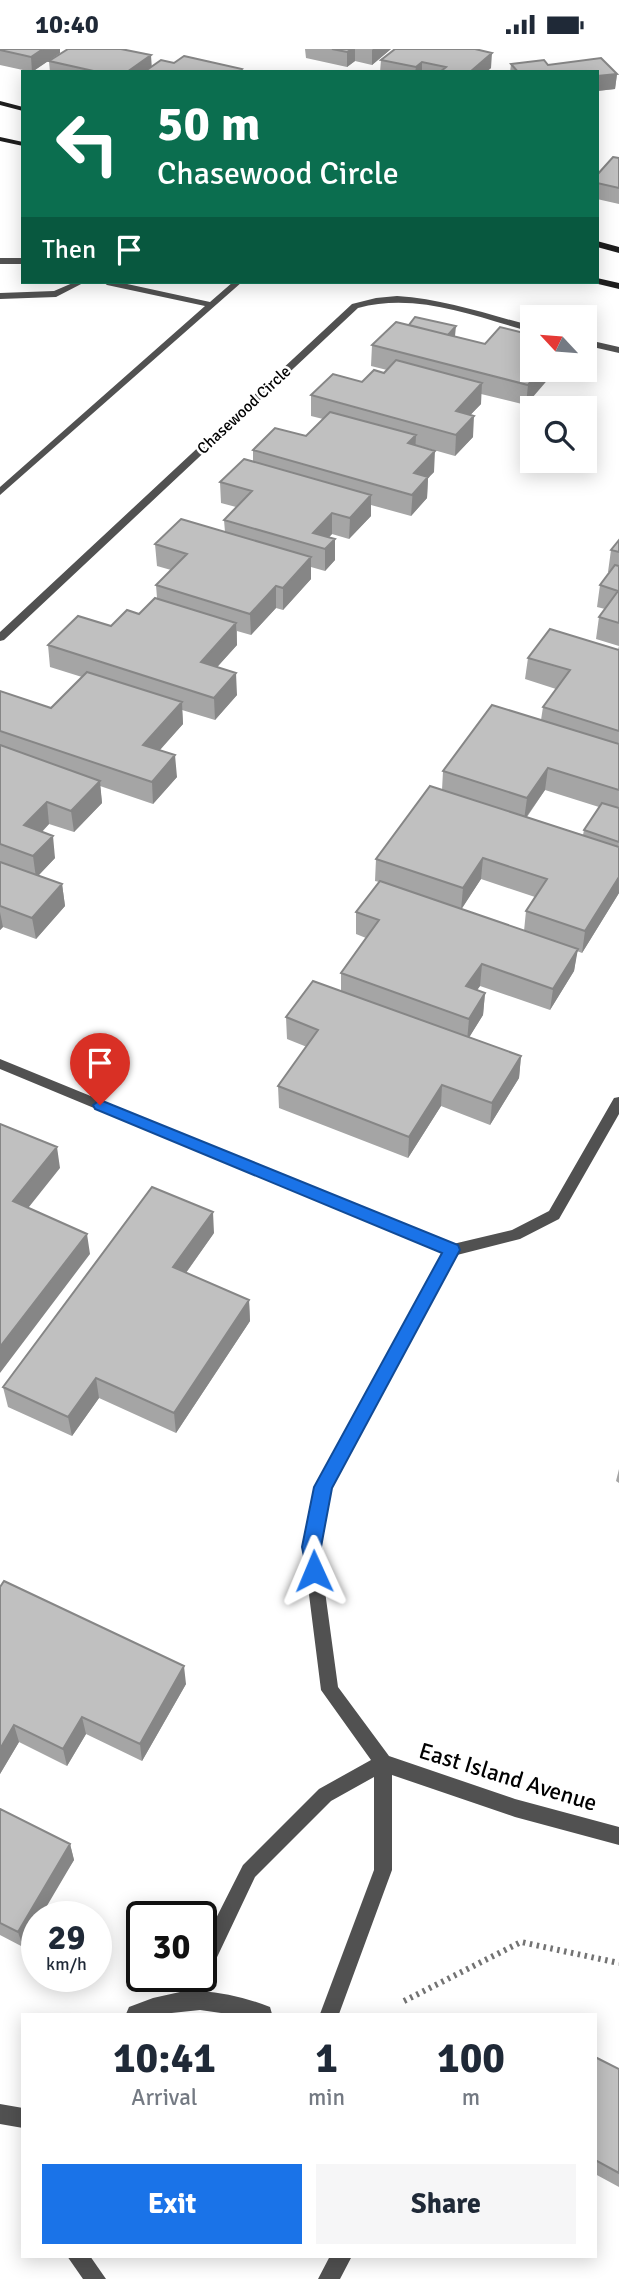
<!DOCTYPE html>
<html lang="en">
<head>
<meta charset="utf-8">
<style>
  body { margin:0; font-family:Signika,sans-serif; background:#f6f6f7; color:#1f2937; height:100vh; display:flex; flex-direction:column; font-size:26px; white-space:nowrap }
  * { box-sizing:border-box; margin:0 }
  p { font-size:23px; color:#747a83 }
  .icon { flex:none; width:38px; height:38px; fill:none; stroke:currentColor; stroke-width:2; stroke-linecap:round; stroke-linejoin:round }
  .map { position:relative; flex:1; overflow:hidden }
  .details { position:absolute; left:21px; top:1964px; width:576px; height:245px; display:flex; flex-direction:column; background:#fff; border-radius:0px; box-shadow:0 4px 18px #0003 }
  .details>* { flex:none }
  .banner { position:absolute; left:21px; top:21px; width:578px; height:214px; border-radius:0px; box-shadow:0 4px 18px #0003; background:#0b6e4f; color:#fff; overflow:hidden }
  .needle { width:46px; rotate:296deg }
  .controls { position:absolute; left:520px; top:256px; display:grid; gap:14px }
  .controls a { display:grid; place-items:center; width:77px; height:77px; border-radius:0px; background:#fff; box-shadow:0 4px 18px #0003; font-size:35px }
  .speed { position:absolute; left:21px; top:1852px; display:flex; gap:14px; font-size:35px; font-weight:700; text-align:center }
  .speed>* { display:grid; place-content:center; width:91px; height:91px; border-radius:50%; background:#fff; box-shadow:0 4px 18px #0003; line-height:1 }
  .speed small { font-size:18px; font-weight:400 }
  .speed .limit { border:4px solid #111; border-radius:10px; background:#fff; color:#111 }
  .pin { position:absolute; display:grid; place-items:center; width:60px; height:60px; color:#fff; margin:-72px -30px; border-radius:50% 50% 50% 0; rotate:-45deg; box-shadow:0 0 7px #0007 }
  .pin .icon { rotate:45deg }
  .me { position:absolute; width:77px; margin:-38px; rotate:359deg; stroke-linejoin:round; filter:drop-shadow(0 0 5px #0008) }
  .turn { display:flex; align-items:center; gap:24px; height:147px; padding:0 21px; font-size:32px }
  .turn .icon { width:91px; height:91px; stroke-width:2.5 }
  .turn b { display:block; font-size:49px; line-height:60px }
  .then { display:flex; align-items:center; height:66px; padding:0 21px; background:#0003; gap:14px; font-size:26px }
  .eta { display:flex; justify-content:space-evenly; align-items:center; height:119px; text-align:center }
  .eta b { font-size:42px; font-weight:800; line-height:49px }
  .cta { display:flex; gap:14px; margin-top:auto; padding:14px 21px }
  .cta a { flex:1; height:80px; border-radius:0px; background:#1a73e8; color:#fff; font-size:28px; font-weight:800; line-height:80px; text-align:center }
  .cta a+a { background:#f6f6f7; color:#1f2937 }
  .status { display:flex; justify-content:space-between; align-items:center; height:49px; padding:0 35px; background:#fff; direction:ltr }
  .status svg { height:19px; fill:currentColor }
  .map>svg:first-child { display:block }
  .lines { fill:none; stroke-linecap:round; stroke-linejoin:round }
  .path { stroke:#737373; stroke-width:6; stroke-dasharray:2.5 4.5; stroke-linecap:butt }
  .lane { fill:#515151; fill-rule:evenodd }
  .street { fill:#515151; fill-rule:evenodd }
  .secondary { fill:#1e1e1e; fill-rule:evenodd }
  .wall { fill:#a5a5a5; fill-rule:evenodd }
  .shaded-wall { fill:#868686 }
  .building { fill:#c0c0c0; stroke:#868686; stroke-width:2 }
  .route { fill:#1a73e8; stroke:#114b97; stroke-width:2 }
  .labels { text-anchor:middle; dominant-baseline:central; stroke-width:5; stroke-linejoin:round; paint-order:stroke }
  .far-street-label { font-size:16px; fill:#000; stroke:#fff }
  .near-street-label { font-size:23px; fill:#000; stroke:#fff }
</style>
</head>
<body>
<div class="status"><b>10:40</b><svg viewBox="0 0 49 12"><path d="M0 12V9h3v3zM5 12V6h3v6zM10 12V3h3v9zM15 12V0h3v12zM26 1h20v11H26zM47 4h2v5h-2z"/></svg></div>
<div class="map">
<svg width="619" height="2230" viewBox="0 0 619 2230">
  <rect width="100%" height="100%" fill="#fff"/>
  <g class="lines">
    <path class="path" d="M404 1952 521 1893 619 1914"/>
    <path class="lane" d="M0 209H23V215H0Z
      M75 233H85L56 248 0 250V244L54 242Z
      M103 233H118L210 253 233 233H242L0 446V438L205 257 107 236Z"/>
    <path class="street" d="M397 247C444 250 487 265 532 277V283C475 268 418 243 358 259L4 591 0 592V583L352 255 376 249Z
      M584 290 619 298V304L584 296Z
      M0 1010 453 1195 512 1181 549 1162 614 1049 619 1048V1065L559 1170 520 1190 457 1206 332 1439 319 1498 338 1638 389 1707 515 1750 619 1778V1796L515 1768 392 1726V1821L339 1965H320L374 1821V1728L331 1752 255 1828 201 1942C224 1944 248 1949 270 1958L272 1965H228L200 1961 162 1965H126L129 1958 153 1949 180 1943 188 1927H201V1899L243 1816 319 1740 371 1711 321 1641 303 1498 318 1433 443 1204 0 1020Z
      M0 2055 23 2059V2079L0 2075Z
      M67 2207H90L106 2230H83Z
      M330 2207H352L340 2230H318Z"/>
    <path class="secondary" d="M0 52 23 58V62L0 56Z
      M0 88 23 93V97L0 92Z
      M597 192 619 198V204L597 198Z
      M597 229 619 234V240L594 234Z"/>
  </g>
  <path class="wall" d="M0 0H60V4L32 23 0 16Z
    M305 0H391L372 16 355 12 347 18 306 9Z
    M395 0 491 19 486 23H380L381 11Z
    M125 1 151 18 174 14 242 20V23H50L49 12Z
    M511 15 548 16 617 25 615 40 597 42V23H510Z
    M619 109V155L597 150V126Z
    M455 287 532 320 526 356 481 345V355L470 366 473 388 455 407 416 396 434 423 428 429 427 449 411 467 371 456V467L349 490 332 485 329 488 335 511 325 522 311 518V530L283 561 276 559 251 586 237 582V596L217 618 237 646 215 671 182 661 183 675 159 701 177 728 153 755 100 737 102 754 74 783 49 775 42 783 55 809 38 827 62 835 65 857 36 890 3 878 0 881V642L51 659 82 628 50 618 48 596 111 577 139 565 157 549 156 536 171 521 157 517 155 495 225 483 224 471 236 458 221 454 220 433 253 413V401L306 387 323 370 311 367V346L362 333 384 324 387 321 371 317 372 296Z
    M619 491V844L582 904 577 902 574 922 550 961 480 937 477 941 485 944 483 966 469 988 521 1007 519 1029 490 1076 441 1057 408 1109 279 1059 278 1037 307 998 287 990 286 968 341 942V924L366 889 356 885V863L379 833 375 832 376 810 442 741 443 722 541 671 543 658 556 640 525 630 528 609 618 601 619 597 596 590 599 568 605 560 597 558 600 536 610 523H608L611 501ZM545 741 599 758 584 781 583 786 527 768ZM481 830 535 848 526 862 524 882 461 860Z
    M214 1184 186 1224 249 1251 250 1272 176 1384 99 1349 72 1387 8 1358 3 1338Z
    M619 1420V1434L616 1432Z
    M0 1538 186 1635 142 1712 86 1685 67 1717 19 1693 0 1725Z
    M0 1760 70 1795 74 1811 37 1867V1875L23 1898 0 1886Z
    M595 2008 619 2020V2138L595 2125Z"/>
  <path class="shaded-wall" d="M43 0H60V4L32 23 31 8Z
    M352 0H355V12L347 18V3Z
    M373 0H391L372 16V1Z
    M492 4 491 19 486 23H470Z
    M151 6 152 21 149 23H127Z
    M422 13V23H415L416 18Z
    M617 25 615 40 597 42V27Z
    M599 98 598 114 597 115V101Z
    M456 277 455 287 442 302V293Z
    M541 320H557L526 356 528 336Z
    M482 334 481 355 454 383 456 362Z
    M474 367 473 388 455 407 456 386Z
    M416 386 415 407 408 394Z
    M435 402 434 423 428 429 427 449 411 467 414 424Z
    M371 446V467L349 490 350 469Z
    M332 464V485L319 499 313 484Z
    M335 490V511L325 522V500Z
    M311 508V530L283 561V539Z
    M276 537V559L251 586 250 565Z
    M236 574 237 596 202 635 201 613Z
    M236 624 237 646 215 671 214 649Z
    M182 653 183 675 145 718 143 696Z
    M175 706 177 728 153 755 152 733Z
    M548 719 545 741 524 771 527 749Z
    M100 732 102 754 74 783 71 762Z
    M47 753 49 775 27 798 24 776Z
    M53 787 55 809 36 829 33 807Z
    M483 809 481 830 461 861 463 839Z
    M619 828V844L582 904 585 882Z
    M62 835 65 857 36 890 32 869Z
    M0 863 3 878 0 881Z
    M578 900 574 922 550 961 553 940Z
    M482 915 480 937 464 959 466 937Z
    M485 944 483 966 467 992 469 970Z
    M521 1007 519 1029 490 1076 492 1054Z
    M442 1036 441 1057 408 1109 409 1088Z
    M57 1098 60 1119 17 1173 13 1152Z
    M213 1163 214 1184 175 1239 173 1218Z
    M87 1185 90 1205 0 1324V1298Z
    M249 1251 250 1272 176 1384 174 1364Z
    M96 1329 99 1349 72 1387 68 1368Z
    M184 1617 186 1635 142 1712 140 1695Z
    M82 1668 86 1685 67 1717 63 1700Z
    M14 1676 19 1693 0 1725V1700Z
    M70 1795 74 1811 41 1867H37V1875L23 1898 18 1883Z"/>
  <path class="building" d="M0 0H43L31 8 0 1Z
    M68 0H121L151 6 127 23H98L49 12Z
    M332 0H352L347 3Z
    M395 0H475L492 4 470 23H440L446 18 422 13 416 18 381 11Z
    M184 7 242 20 239 23H144L161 11 174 14Z
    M601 9 617 25 597 27V23H518L511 15 544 11 548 16Z
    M613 108 619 109V139L597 134V126Z
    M415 268 456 277 448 286 409 276Z
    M396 273 485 295 500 278 532 286V320H541L528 336 372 296Z
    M396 311 482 334 456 362 474 367 456 386 311 346 333 325 362 333 374 321 384 324Z
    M330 363 416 386 408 394 435 402 414 424 428 428 412 446 253 401 275 379 306 387Z
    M244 410 371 446 350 469 332 464 313 484 335 490 325 500 224 471 252 442 220 433Z
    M181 470 311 508 283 539 276 537 250 565 156 536 187 505 155 495Z
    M619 491V503L611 501Z
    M615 516 619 517V574L599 568 618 542 600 536Z
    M155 549 236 574 201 613 236 624 214 649 48 596 78 567 111 577 127 561 139 565Z
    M550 580 619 601V682L543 658 570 621 528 609Z
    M87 623 182 653 143 696 175 706 152 733 0 682V642L51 659Z
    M492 656 619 695V741L548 719 527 749 443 722Z
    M0 696 100 732 71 762 47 753 24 776 53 787 33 807 0 795Z
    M430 737 619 798V828L585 882 526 862 547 830 483 809 463 839 376 810Z
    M602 754 619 759V793L584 781Z
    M0 813 62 835 32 869 0 857Z
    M380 832 578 900 553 940 482 915 466 937 485 944 469 970 341 924 379 871 356 863Z
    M313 932 521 1007 492 1054 442 1036 409 1088 278 1037 318 981 286 968Z
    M0 1075 57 1098 13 1152 87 1185 0 1298Z
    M152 1138 213 1163 173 1218 249 1251 174 1364 96 1329 68 1368 3 1338Z
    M4 1532 184 1617 140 1695 82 1668 63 1700 14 1676 0 1700V1538Z
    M0 1760 70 1795 18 1883 0 1874Z
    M595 2008 619 2020V2124L595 2111Z"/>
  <path class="route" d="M100 1051 458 1196 460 1201 332 1439 321 1498 324 1522 321 1528 314 1530 308 1528 302 1498 314 1438 442 1204 95 1060 93 1056Z"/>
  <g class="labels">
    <g class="far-street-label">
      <text transform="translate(244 361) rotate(-43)">Chasewood Circle</text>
    </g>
    <g class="near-street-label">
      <text transform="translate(508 1728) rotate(17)">East Island Avenue</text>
    </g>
  </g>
</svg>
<div class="controls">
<a><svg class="needle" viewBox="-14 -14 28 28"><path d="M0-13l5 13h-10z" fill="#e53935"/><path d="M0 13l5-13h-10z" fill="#747a83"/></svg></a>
<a><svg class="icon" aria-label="search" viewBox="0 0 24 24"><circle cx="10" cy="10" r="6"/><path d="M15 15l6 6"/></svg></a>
</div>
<div class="speed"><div>29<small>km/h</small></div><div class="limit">30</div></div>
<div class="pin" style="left:100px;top:1056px;background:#d93025"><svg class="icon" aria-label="arrive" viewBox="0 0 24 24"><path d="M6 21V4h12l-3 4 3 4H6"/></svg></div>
<svg class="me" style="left:314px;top:1522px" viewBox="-20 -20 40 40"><path d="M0-17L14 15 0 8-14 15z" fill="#1a73e8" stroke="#fff" stroke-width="4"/></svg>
<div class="banner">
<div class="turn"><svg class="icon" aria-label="left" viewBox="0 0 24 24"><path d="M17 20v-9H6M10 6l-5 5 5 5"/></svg><div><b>50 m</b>Chasewood Circle</div></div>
<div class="then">Then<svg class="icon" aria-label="arrive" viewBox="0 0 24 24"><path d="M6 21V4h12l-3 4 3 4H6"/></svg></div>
</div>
<section class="details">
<div class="eta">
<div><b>10:41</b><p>Arrival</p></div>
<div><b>1</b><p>min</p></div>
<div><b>100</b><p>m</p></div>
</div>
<div class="cta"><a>Exit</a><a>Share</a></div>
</section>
</div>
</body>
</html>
